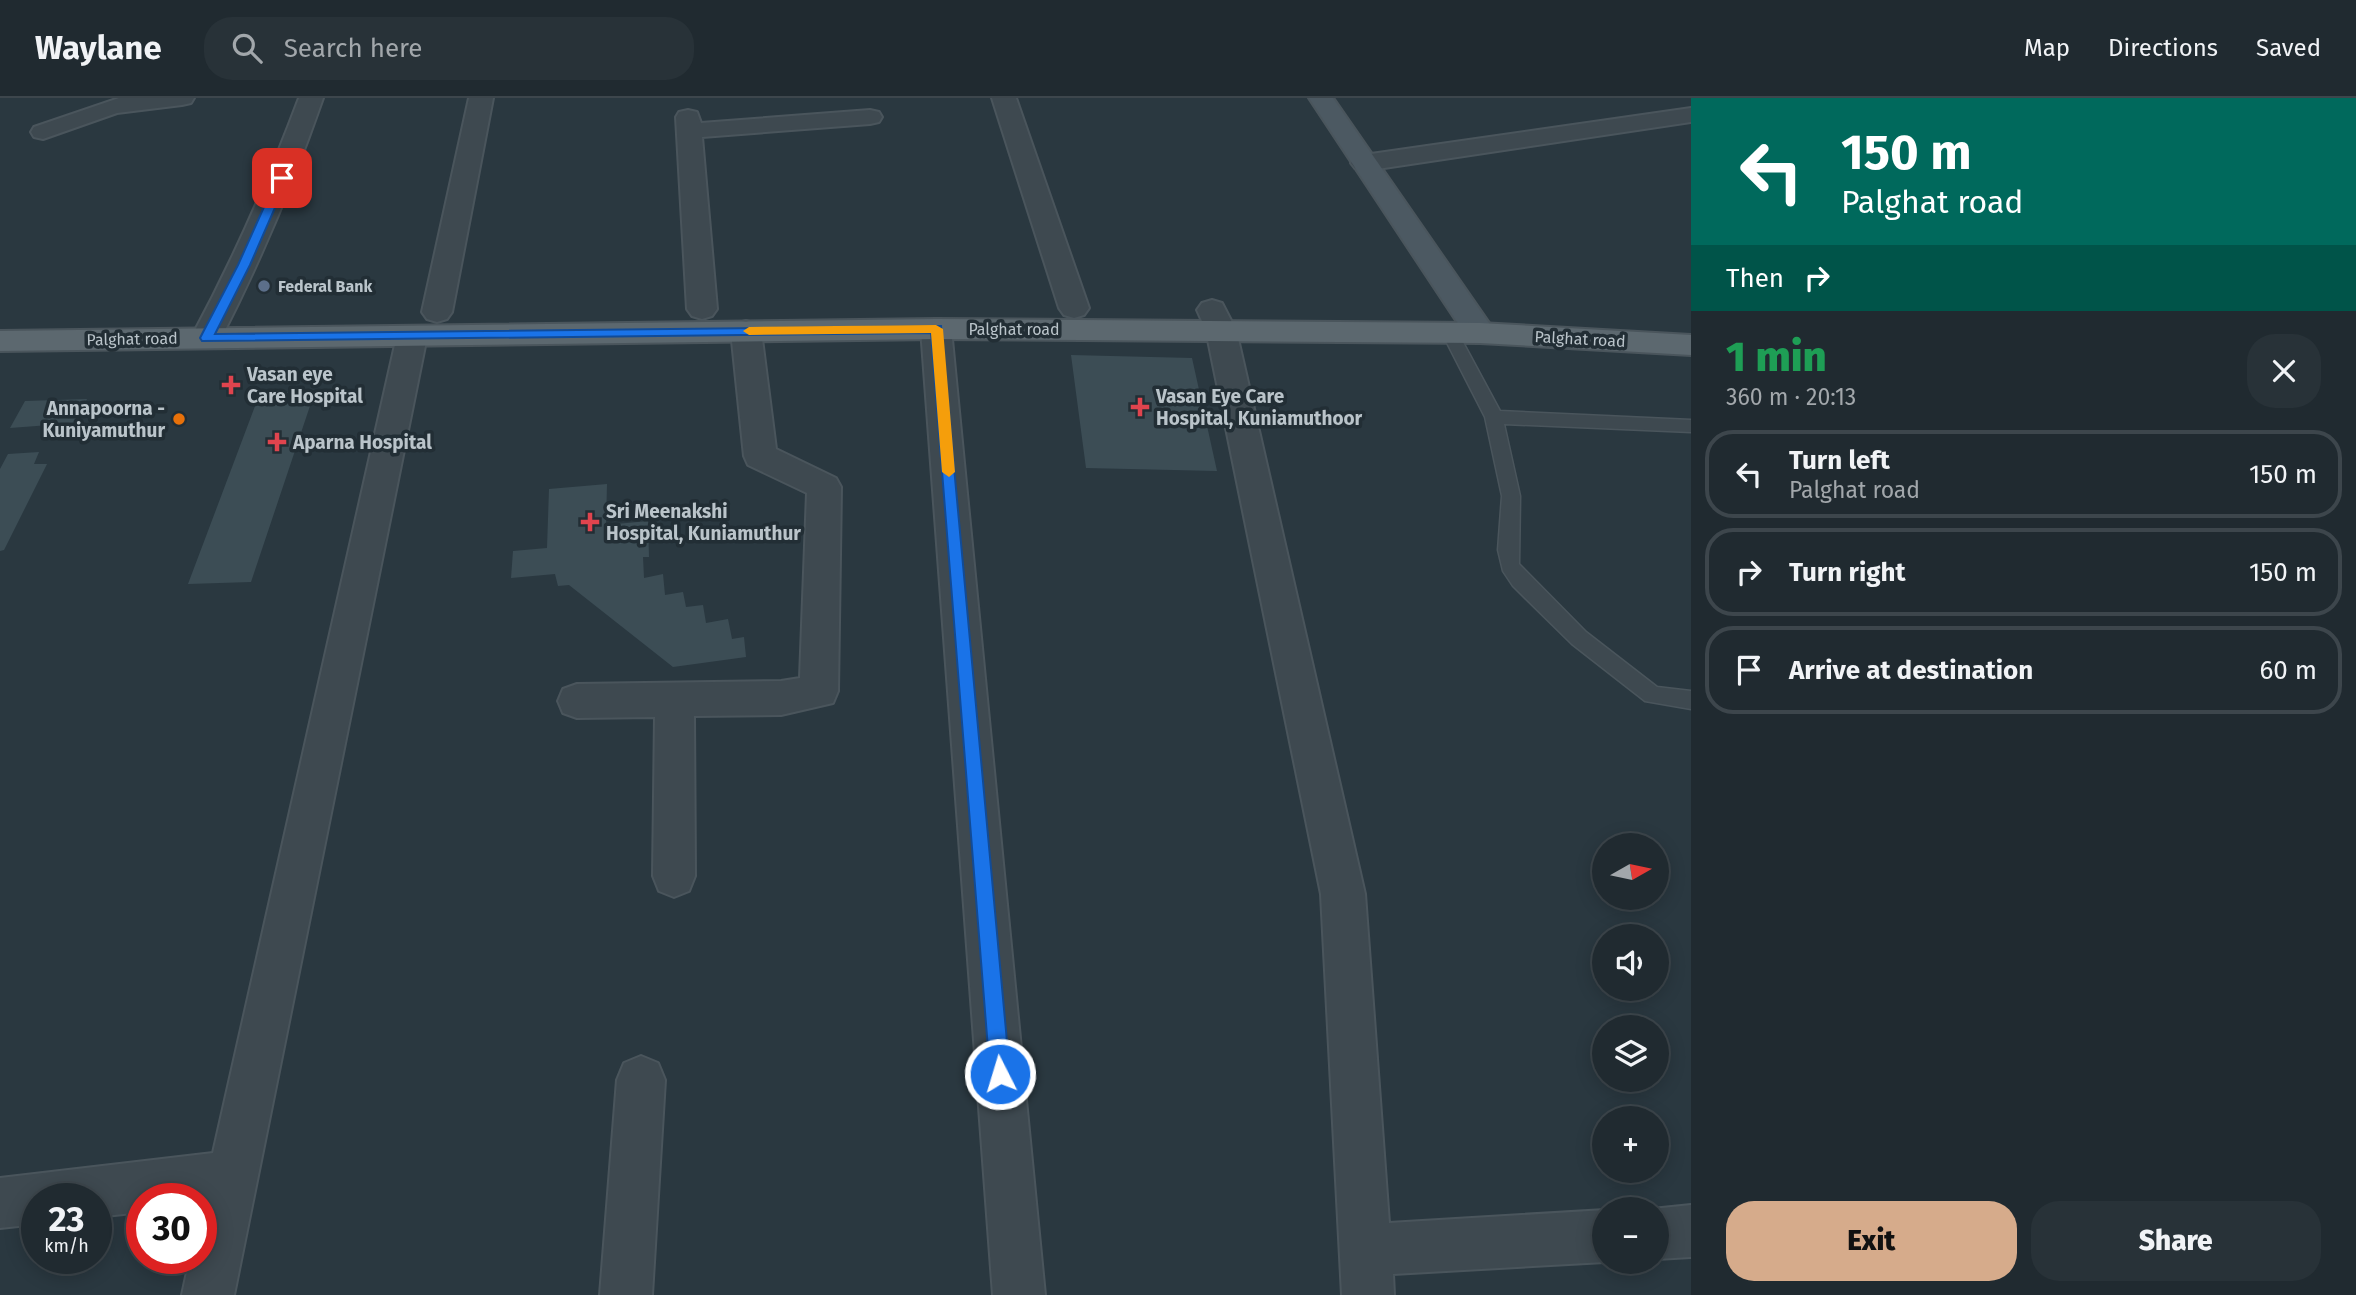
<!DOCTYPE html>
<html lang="en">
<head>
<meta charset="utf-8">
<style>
  body { margin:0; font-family:"Fira Sans",sans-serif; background:#283238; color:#f1f3f6; height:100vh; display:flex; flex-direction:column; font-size:26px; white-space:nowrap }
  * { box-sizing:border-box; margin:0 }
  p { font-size:23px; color:#a2a7ab }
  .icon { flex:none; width:38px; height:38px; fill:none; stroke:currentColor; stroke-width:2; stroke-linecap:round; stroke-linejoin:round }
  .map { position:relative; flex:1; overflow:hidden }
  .drawer { display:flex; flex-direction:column; background:#202a30; width:665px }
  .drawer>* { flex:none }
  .banner { background:#00695c; color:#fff; overflow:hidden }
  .needle { width:46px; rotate:81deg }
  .buttons { position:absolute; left:1592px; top:735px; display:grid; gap:14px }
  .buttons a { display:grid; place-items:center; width:77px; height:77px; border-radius:50%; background:#202a30; box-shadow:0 4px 18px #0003,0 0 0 2px #3d464c; font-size:35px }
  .speed { position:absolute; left:21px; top:1085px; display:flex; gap:14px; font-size:35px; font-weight:700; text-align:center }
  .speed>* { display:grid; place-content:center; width:91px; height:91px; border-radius:50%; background:#202a30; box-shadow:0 4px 18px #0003,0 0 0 2px #3d464c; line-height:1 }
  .speed small { font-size:18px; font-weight:400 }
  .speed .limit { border:10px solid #d22; background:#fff; color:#111 }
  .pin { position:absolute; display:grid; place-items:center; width:60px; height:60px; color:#fff; margin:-30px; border-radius:14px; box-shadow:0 4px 10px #0006 }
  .me { position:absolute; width:77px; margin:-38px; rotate:355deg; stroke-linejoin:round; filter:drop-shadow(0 0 5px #0008) }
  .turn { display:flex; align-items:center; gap:24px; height:147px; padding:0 35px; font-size:32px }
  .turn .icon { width:91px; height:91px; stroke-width:2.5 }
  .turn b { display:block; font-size:49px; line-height:60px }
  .then { display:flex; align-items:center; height:66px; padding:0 35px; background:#0003; gap:14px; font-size:26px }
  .round { display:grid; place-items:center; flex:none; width:74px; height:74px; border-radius:28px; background:#283238 }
  .overview { display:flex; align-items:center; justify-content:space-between; height:119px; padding:0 35px }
  h1 { font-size:42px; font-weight:800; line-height:52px; color:#1e9e55 }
  .action { display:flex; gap:14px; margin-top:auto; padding:14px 35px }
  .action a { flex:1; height:80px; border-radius:28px; background:#d6ab8b; color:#111; font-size:28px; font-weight:800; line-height:80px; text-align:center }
  .action a+a { background:#283238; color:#f1f3f6 }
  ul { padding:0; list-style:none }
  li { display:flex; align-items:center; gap:21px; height:88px; margin:0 14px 10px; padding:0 21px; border:4px solid #3d464c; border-radius:28px }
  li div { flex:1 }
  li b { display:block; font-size:26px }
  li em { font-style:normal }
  header { display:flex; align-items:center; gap:42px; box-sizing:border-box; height:98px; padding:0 35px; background:#202a30; border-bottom:2px solid #3d464c }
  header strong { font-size:33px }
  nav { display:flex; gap:38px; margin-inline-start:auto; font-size:24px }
  .search { width:490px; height:63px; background:#283238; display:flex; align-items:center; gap:18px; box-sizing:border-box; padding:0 24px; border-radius:28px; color:#a2a7ab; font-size:26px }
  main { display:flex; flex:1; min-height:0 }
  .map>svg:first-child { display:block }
  .building { fill:#3c4d55 }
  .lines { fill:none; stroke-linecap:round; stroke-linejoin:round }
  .lane-casing { stroke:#4a555c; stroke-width:3 }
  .street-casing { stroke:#4a555c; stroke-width:4 }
  .secondary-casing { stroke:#4a555c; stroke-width:4 }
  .primary-casing { stroke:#4a555c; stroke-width:4 }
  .lane { fill:#3e4950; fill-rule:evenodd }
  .street { fill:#3e4950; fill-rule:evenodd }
  .secondary { fill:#4c5962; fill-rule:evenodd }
  .primary { fill:#5c686f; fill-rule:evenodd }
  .route { fill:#1a73e8; stroke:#114b97; stroke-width:2 }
  .slow { fill:#f59e0b }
  .service-dot { fill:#5c6f8a; stroke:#222e35; stroke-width:2.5 }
  .health-dot { fill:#e0444e; stroke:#222e35; stroke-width:2.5 }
  .food-dot { fill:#e8710a; stroke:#222e35; stroke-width:2.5 }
  .labels { text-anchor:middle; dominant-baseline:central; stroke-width:7; stroke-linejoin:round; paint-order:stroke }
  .far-poi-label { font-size:16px; font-weight:bold; fill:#bac4ca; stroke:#222e35; text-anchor:start }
  .far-street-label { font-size:16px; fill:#bac4ca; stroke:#222e35 }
  .poi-label { font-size:19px; font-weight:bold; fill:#bac4ca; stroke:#222e35; text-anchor:start }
</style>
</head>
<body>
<header>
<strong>Waylane</strong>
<div class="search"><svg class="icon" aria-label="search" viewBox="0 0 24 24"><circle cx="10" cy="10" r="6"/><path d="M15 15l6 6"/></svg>Search here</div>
<nav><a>Map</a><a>Directions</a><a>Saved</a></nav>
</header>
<main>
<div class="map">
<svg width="1691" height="1197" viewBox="0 0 1691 1197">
  <rect width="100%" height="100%" fill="#2a3840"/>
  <path class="building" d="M1071 257 1192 260 1217 373 1086 370Z
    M315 293 251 484 188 486 260 295Z
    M87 301 76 325 10 330 25 303Z
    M39 354 34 366H47L4 452 0 453V371L8 356Z
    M607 386 606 427 648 423 649 459H643L644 480 663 476 665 497 683 494 686 509 703 507 706 525 728 521 732 541 744 539 746 559 673 569 569 487 558 488 555 476 511 480 513 453 547 450 549 391Z"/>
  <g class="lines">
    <g class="lane-casing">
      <path id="lane" d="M1450 230 1458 235 1500 313 1691 322V334L1504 326 1520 398 1519 466 1586 534 1657 589 1691 593V611L1645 603 1572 546 1513 488 1503 473 1498 452 1502 398 1485 319 1442 235Z"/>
    </g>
    <g class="street-casing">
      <path id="street" d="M119 0H194L191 5 182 7 117 15 43 41 34 39 31 34 34 29Z
        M299 0H323C294 83 261 162 221 240L217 247 206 250 195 247 191 240C233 162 268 83 299 0Z
        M469 0H493L452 214 447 221 437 224 427 221 422 214Z
        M992 0H1016L1089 210 1084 217 1074 220 1064 217 1059 210Z
        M1691 10V24L1364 73 1355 70 1351 65 1355 60 1364 57Z
        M688 12 697 14 701 25 870 12 879 14 882 19 879 24 870 26 702 39 717 211 712 218 702 221 692 218 687 211 676 19 679 14Z
        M1212 202 1222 205 1236 232 1365 796 1389 1125 1605 1112V1164L1393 1176 1394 1197H1342L1321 796 1206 232 1197 212 1202 205Z
        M936 221 946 224 951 231 1045 1197H993L921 231 926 224Z
        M746 223 757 226 761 233 776 351 836 380 841 389 838 593 833 605 781 617 694 618 695 778 689 793 674 799 659 793 653 778 655 619 577 620 563 615 558 603 563 591 577 586 781 583 800 580 807 395 748 367 744 358 731 233 735 226Z
        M412 228 423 231 427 238 234 1197H182L190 1160H201V1101H142V1114L96 1119V1101H37V1126L0 1130V1080L213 1055 397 238 401 231Z
        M641 958 658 965 665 982 652 1197H600L617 982 624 965Z
        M1691 1107V1159L1657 1161V1111H1652Z"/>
    </g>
    <g class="secondary-casing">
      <path id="secondary" d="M1309 0H1333L1491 228 1495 235 1491 242 1480 245 1469 242Z"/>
    </g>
    <g class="primary-casing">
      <path id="primary" d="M936 221 1480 225 1691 237V257L1480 245 936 241 0 253V233Z"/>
    </g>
    <use href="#lane" class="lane"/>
    <use href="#street" class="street"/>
    <use href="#secondary" class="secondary"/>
    <use href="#primary" class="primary"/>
  </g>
  <path class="route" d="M282 77 288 80 250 167 215 236 941 228 1010 976 1007 983 1000 986 993 983 990 976 931 235 202 243 200 240 238 167 277 80Z"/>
  <path class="slow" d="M936 227 943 231 955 374 949 379 942 374 931 235 749 237 743 233 749 229Z"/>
  <circle class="service-dot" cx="264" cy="188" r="7"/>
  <g class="health-dot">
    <path d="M227.5 276.5h7v7h7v7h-7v7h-7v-7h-7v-7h7z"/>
    <path d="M1136.5 298.5h7v7h7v7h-7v7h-7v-7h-7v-7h7z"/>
    <path d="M273.5 333.5h7v7h7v7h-7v7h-7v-7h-7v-7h7z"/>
    <path d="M586.5 413.5h7v7h7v7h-7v7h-7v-7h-7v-7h7z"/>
  </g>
  <circle class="food-dot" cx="179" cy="321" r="7"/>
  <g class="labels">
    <g class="far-poi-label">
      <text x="278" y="188">Federal Bank</text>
    </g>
    <g class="far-street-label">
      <text x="1014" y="231">Palghat road</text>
      <text transform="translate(132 241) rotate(-1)">Palghat road</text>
      <text transform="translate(1580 241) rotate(3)">Palghat road</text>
    </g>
    <g class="poi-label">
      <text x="247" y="276">Vasan eye<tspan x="247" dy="22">Care Hospital</tspan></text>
      <text x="1156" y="298">Vasan Eye Care<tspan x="1156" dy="22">Hospital, Kuniamuthoor</tspan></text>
      <text x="165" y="310" text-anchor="end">Annapoorna -<tspan x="165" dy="22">Kuniyamuthur</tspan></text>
      <text x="293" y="344">Aparna Hospital</text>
      <text x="606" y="413">Sri Meenakshi<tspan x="606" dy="22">Hospital, Kuniamuthur</tspan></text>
    </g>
  </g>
</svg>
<div class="buttons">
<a><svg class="needle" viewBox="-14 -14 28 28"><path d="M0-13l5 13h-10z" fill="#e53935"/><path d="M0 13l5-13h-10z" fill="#a2a7ab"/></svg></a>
<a><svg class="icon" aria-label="sound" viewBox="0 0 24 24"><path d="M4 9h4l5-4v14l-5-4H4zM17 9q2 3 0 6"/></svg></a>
<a><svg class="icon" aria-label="layers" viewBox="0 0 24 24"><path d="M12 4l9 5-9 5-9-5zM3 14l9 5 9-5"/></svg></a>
<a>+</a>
<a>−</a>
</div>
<div class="speed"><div>23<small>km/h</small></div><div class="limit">30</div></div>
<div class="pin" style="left:282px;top:80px;background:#d93025"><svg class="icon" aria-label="arrive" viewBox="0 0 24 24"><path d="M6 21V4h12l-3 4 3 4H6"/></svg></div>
<svg class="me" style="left:1000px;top:976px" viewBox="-20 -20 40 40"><circle r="17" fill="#1a73e8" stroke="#fff" stroke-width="3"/><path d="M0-11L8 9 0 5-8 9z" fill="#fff"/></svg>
</div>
<section class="drawer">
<div class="banner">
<div class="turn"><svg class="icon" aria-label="left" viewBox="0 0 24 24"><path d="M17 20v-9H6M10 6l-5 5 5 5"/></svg><div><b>150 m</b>Palghat road</div></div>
<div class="then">Then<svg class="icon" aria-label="right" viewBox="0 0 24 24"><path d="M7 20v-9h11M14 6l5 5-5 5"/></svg></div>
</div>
<div class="overview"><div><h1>1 min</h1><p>360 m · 20:13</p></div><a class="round"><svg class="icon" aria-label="close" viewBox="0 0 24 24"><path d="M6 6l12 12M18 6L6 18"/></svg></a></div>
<ul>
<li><svg class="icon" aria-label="left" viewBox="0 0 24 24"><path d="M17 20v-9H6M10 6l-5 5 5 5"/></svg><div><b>Turn left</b><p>Palghat road</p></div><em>150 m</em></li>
<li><svg class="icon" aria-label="right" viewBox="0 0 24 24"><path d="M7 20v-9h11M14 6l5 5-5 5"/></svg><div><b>Turn right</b></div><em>150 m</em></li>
<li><svg class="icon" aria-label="arrive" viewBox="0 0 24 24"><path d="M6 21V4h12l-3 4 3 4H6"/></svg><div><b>Arrive at destination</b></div><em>60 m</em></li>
</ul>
<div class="action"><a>Exit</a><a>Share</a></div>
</section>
</main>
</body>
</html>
